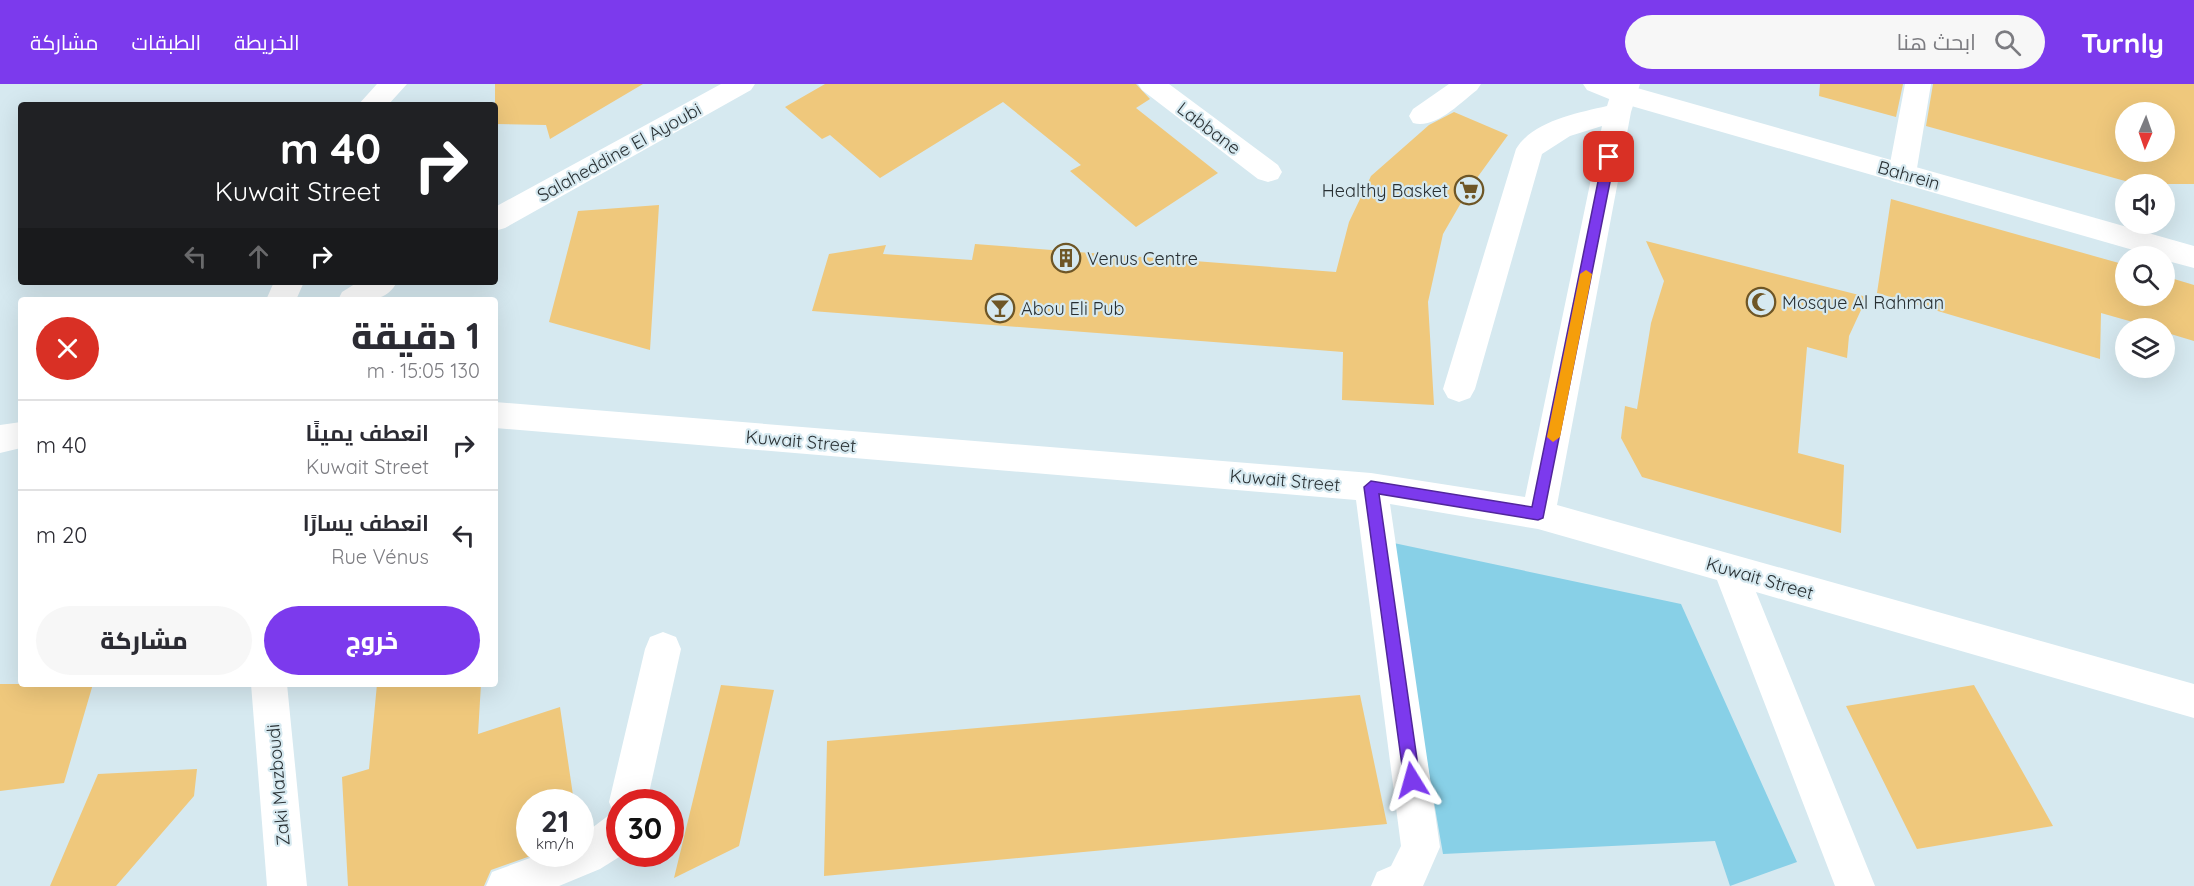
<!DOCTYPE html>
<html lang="ar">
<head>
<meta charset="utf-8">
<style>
  body { margin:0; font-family:Quicksand,Cairo,sans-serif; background:#f7f7f7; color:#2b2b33; direction:rtl; height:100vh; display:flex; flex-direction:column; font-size:22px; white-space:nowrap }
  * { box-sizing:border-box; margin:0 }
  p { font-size:20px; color:#7c7c81 }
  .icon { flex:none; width:33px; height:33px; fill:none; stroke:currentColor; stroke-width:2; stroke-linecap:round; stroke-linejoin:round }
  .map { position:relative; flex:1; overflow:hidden; direction:ltr }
  .side { position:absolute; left:18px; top:213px; width:480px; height:390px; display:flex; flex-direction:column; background:#fff; border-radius:6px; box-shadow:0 6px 24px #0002; direction:rtl }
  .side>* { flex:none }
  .banner { position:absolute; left:18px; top:18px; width:480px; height:183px; border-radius:6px; box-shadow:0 6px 24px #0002; direction:rtl; background:#202124; color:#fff; overflow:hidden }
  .needle { width:39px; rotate:182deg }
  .tools { position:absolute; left:2115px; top:18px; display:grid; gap:12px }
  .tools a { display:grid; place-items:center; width:60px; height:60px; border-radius:50%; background:#fff; box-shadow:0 6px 24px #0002; font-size:30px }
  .speed { position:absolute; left:516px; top:705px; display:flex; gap:12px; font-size:30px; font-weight:700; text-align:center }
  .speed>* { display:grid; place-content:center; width:78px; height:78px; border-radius:50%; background:#fff; box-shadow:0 6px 24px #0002; line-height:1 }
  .speed small { font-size:15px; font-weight:400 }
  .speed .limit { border:9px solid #d22; background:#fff; color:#111 }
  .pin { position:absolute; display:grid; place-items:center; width:51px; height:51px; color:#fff; margin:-26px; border-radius:12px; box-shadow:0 3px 9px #0006 }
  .me { position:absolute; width:66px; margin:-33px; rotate:352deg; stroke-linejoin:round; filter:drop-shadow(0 0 4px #0008) }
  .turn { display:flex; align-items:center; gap:21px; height:126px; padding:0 18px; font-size:27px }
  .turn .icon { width:78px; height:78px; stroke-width:2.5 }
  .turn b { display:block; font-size:42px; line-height:51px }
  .lanes { display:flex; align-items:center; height:57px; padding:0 18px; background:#0003; justify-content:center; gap:30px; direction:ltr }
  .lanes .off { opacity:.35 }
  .round { display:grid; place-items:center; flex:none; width:63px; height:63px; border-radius:32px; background:#f7f7f7 }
  .headline { display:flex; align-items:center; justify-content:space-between; height:102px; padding:0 18px }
  h1 { font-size:36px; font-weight:800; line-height:45px }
  .action { display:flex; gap:12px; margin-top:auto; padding:12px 18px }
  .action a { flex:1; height:69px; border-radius:36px; background:#7c3aed; color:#fff; font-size:24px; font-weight:800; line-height:69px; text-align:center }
  .action a+a { background:#f7f7f7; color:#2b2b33 }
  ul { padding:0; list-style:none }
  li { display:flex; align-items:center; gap:18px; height:90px; padding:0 18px; border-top:2px solid #e1e1e2 }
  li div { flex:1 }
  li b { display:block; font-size:22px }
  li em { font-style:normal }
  header { display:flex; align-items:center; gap:36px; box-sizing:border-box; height:84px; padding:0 30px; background:#7c3aed; color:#fff }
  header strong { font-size:28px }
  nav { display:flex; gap:33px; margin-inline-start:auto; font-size:21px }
  .search { width:420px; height:54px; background:#f7f7f7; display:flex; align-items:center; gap:15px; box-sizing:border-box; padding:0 21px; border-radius:33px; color:#7c7c81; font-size:22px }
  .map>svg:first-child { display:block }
  .green { fill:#88d0e7 }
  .building { fill:#efc87c; fill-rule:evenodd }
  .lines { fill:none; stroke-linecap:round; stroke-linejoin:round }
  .minor { fill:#fff; fill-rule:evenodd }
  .major { fill:#fff; fill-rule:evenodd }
  .route { fill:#7c3aed; stroke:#51269a; stroke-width:1.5 }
  .slow { fill:#f59e0b }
  .labels { text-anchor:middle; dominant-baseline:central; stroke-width:4.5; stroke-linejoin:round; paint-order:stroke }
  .street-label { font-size:18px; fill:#282f32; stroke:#d6e9f0 }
  .poi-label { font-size:18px; fill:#282f32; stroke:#d6e9f0; text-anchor:start }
</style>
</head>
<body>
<header>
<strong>Turnly</strong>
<div class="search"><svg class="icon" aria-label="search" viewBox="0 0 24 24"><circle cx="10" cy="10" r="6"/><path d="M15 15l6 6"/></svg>ابحث هنا</div>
<nav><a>الخريطة</a><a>الطبقات</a><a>مشاركة</a></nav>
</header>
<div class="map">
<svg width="2194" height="802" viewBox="0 0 2194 802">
  <rect width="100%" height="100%" fill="#d6e9f0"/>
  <path class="green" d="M1389 458 1681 520 1797 778 1730 802 1715 757 1443 770Z"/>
  <path class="building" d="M495 0H643L550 55 546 41 495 40Z
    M825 0H1136L1150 15 1136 24 1218 89 1136 143 1070 87 1081 81 1003 18 880 94 830 51 822 55 785 23Z
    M1820 0H1903L1896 33 1819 12Z
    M1933 0H2194V100H2136L1926 42ZM2126 28H2164V68H2126Z
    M1454 28 1508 51 1469 105 1443 150 1428 218 1434 321 1342 316 1343 268 812 227 829 170 886 161 883 170 972 176 975 160 1336 188 1349 138 1371 92 1429 41Z
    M1891 115 2126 181V212H2164V192L2194 201V257L2164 248V244H2154L2101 229 2100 275 1877 209Z
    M659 121 650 266 549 238 578 127Z
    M1646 157 1867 213 1849 252 1847 274 1807 263 1798 369 1844 381 1841 449 1642 393 1621 354 1625 322 1637 325 1651 239 1664 197Z
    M0 600H93L64 699 0 707Z
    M377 600H481L478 650 560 623 574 718H530V770H536L491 786 484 802H348L342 693 369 685Z
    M721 601 774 606 739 762 674 794Z
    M1974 601 2053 742 1917 765 1846 622Z
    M1360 611 1387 740 824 792 827 657Z
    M197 685 194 712 116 802H50L98 690Z"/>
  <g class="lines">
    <path class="minor" d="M377 0H407L388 21H358Z
      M721 0H755L751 6 505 144 495 147V123Z
      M1138 0H1169L1278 81 1282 88 1278 95 1268 98 1258 95 1142 6Z
      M1449 0H1481L1477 6C1460 19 1436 45 1413 39L1409 32 1413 25Z
      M1614 0H1640L1631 28 1557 421 2194 600V634L1756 508 1875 802H1835L1717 496 1538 445 1390 420 1440 763 1423 802H1371L1377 788 1391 782 1401 762 1356 416 495 344V318L1371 389 1525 413 1602 42 1570 52 1542 70 1475 305 1470 314 1459 318 1448 314 1443 305 1516 65C1533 37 1577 29 1607 22Z
      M1905 0H1931L1916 90 1912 97 1902 100 1892 97 1888 90Z
      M274 198H304L296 216H266Z
      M358 198H397C385 221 360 216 338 216L342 208Z
      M21 338V364L0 369V341Z
      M663 548 676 553 681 565 647 718H620V770H624L600 785 559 802H486L492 788 541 770H580V753L613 728 609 718 645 565 650 553Z
      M251 600H287L307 802H267Z"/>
    <path class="major" d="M1583 0H1623L2194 162V184L2164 176V172H2154L1614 17 1587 6Z"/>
  </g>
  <path class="route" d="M1609 69 1615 73 1543 434 1538 436 1379 410 1420 696 1417 701 1412 703 1406 701 1404 696 1364 403 1371 397 1532 423 1603 73Z"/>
  <path class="slow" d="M1586 186 1592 190 1560 353 1553 358 1547 353 1580 190Z"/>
  <defs>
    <g id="supermarket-ring" transform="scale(1.5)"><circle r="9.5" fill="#d6e9f0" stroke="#6e5626" stroke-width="1.5"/><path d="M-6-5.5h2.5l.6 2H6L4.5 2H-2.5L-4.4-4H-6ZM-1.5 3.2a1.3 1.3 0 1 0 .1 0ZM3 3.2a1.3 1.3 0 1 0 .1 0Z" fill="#6e5626"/></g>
    <g id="building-ring" transform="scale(1.5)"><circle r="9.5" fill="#d6e9f0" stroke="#6e5626" stroke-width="1.5"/><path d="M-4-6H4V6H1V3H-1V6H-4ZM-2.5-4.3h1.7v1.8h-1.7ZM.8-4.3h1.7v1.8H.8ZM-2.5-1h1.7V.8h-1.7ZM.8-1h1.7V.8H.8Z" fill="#6e5626"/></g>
    <g id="mosque-ring" transform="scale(1.5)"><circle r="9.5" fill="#d6e9f0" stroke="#6e5626" stroke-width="1.5"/><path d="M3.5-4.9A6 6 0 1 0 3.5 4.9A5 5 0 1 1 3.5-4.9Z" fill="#6e5626"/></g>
    <g id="bar-ring" transform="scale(1.5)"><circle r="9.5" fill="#d6e9f0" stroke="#6e5626" stroke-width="1.5"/><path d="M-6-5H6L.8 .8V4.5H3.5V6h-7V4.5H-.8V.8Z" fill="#6e5626"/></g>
  </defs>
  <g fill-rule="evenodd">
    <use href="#supermarket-ring" x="1469" y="106"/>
    <use href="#building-ring" x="1066" y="174"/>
    <use href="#mosque-ring" x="1761" y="218"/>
    <use href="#bar-ring" x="1000" y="224"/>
  </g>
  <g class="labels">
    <g class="street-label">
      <text transform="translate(1209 44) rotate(37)">Labbane</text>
      <text transform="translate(619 68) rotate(-29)">Salaheddine El Ayoubi</text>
      <text transform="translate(1909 91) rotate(16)">Bahrein</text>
      <text transform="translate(801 357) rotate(5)">Kuwait Street</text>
      <text transform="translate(1285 396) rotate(5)">Kuwait Street</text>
      <text transform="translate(1760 494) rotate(16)">Kuwait Street</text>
      <text transform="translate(278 701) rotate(-95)">Zaki Mazboudi</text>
    </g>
    <g class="poi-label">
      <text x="1448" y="106" text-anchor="end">Healthy Basket</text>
      <text x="1087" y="174">Venus Centre</text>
      <text x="1782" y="218">Mosque Al Rahman</text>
      <text x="1021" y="224">Abou Eli Pub</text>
    </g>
  </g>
</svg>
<div class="tools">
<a><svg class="needle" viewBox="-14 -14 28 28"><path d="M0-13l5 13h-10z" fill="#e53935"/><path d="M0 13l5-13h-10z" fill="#7c7c81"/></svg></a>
<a><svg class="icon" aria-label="sound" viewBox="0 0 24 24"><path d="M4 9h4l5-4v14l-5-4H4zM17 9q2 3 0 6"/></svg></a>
<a><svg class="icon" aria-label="search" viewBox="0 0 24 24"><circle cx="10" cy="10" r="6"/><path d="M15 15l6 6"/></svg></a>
<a><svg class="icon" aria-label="layers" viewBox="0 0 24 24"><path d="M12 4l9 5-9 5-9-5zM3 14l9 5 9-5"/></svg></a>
</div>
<div class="speed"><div>21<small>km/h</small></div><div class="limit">30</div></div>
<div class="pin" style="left:1609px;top:73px;background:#d93025"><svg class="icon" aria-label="arrive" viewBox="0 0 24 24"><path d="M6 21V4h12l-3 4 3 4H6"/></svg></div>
<svg class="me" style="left:1412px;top:696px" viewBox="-20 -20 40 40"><path d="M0-17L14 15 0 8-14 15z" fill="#7c3aed" stroke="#fff" stroke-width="4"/></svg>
<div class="banner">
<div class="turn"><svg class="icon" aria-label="right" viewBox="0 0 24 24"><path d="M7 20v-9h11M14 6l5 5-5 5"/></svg><div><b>40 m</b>Kuwait Street</div></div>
<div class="lanes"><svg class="icon off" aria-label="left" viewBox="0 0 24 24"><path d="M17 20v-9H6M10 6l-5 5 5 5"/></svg><svg class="icon off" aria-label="ahead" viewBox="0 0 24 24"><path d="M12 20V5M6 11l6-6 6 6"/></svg><svg class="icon" aria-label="right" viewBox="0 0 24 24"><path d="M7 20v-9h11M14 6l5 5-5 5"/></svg></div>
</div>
<section class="side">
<div class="headline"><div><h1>1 دقيقة</h1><p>130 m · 15:05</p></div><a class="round" style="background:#d93025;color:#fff"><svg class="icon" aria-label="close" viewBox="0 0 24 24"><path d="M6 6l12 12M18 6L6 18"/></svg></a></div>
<ul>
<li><svg class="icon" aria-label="right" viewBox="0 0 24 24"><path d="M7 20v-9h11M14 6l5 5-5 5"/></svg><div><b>انعطف يمينًا</b><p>Kuwait Street</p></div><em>40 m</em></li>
<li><svg class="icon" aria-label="left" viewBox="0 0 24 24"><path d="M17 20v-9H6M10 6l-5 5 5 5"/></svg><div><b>انعطف يسارًا</b><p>Rue Vénus</p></div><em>20 m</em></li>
</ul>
<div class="action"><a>خروج</a><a>مشاركة</a></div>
</section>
</div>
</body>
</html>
